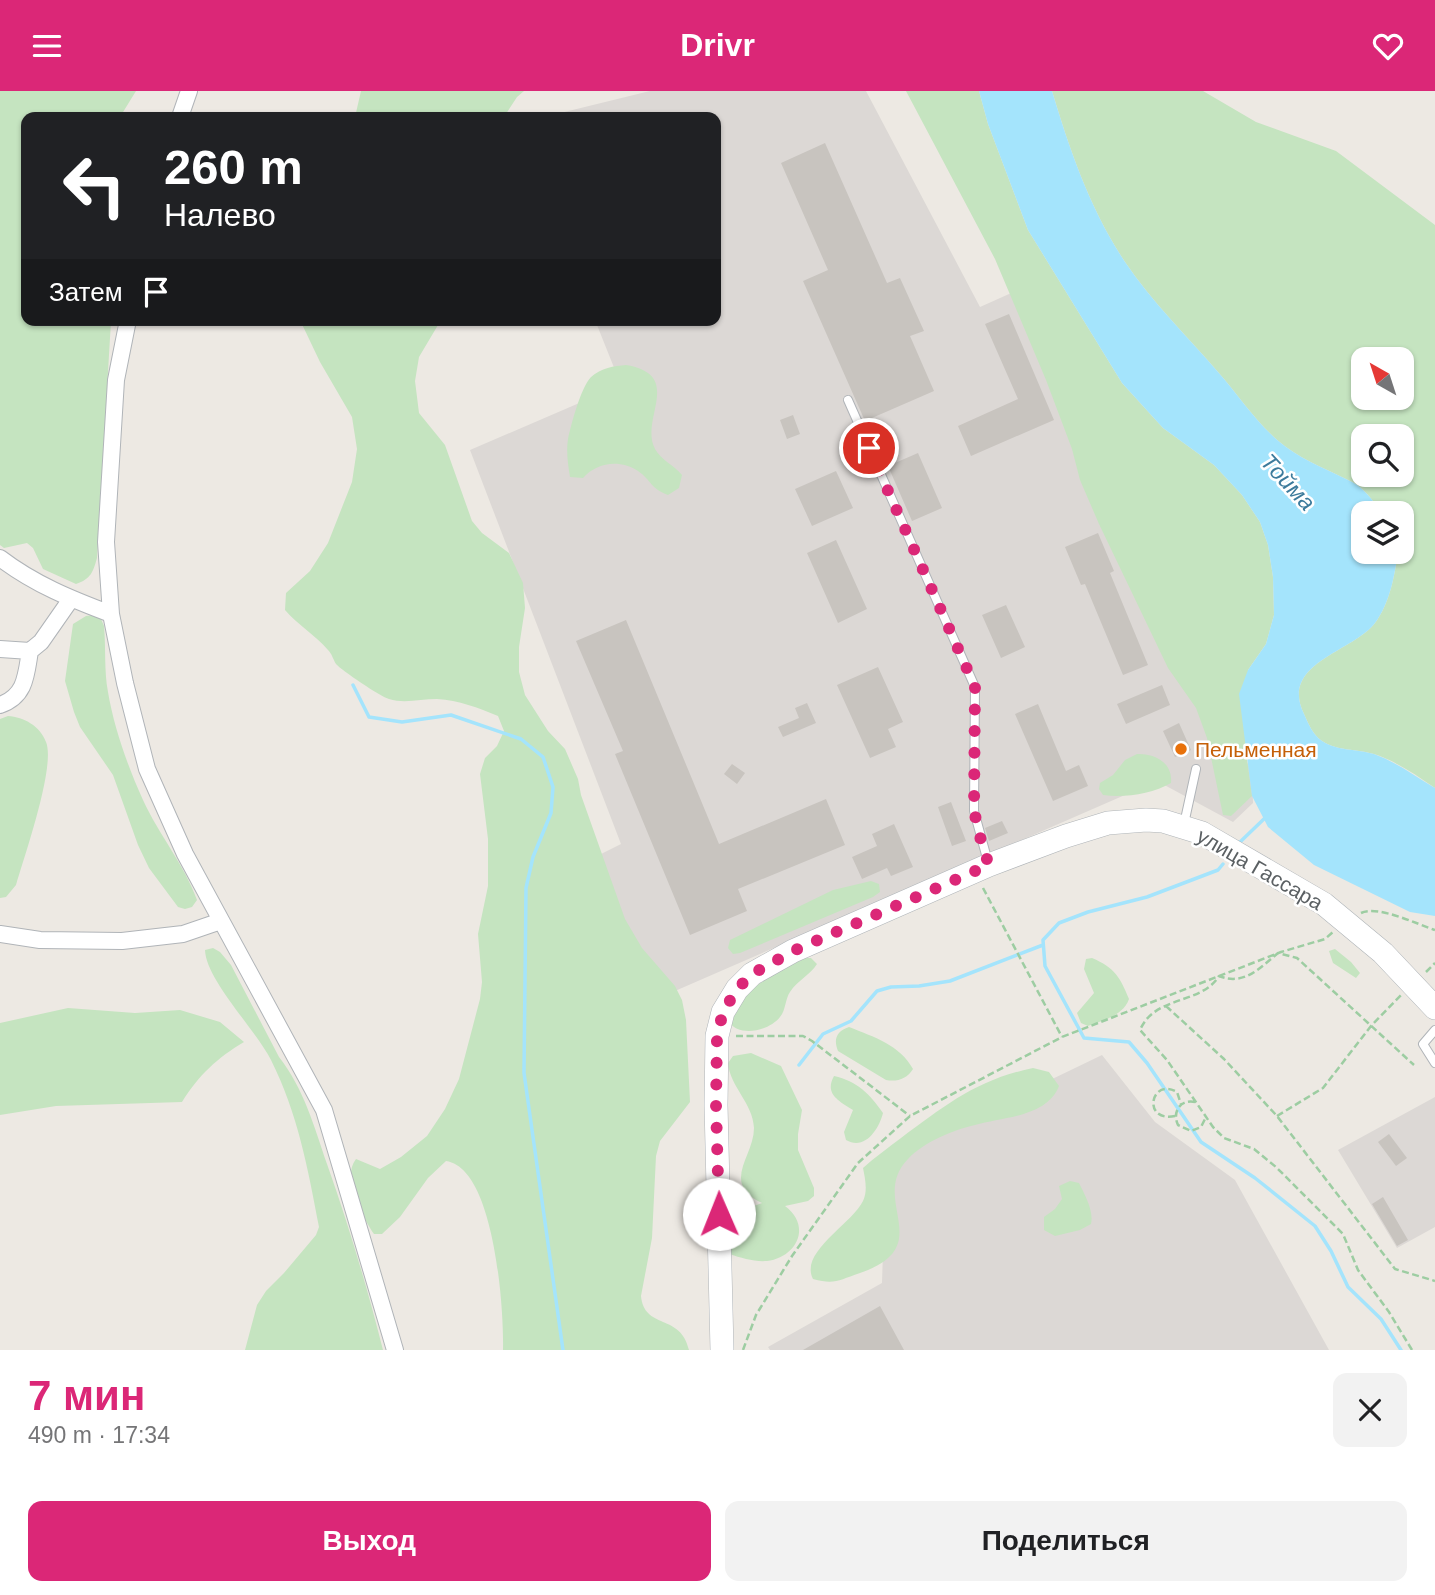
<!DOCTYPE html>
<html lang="ru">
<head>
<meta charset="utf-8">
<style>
  body { margin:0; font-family:Arial,sans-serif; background:#f2f2f2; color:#202124; height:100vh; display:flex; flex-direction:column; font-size:26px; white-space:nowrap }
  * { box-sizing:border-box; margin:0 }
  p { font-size:23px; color:#757577 }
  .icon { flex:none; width:38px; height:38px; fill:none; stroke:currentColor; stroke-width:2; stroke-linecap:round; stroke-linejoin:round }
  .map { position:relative; height:1259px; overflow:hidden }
  .panel { display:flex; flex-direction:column; background:#fff; flex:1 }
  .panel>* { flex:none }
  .hud { position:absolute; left:21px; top:21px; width:700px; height:214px; border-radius:14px; box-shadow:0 2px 5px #0004; background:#202124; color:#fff; overflow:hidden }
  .needle { width:46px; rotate:321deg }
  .buttons { position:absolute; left:1351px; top:256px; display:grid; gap:14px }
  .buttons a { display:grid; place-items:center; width:63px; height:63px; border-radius:14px; background:#fff; box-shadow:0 2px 5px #0004; font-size:35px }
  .pin { position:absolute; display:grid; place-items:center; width:60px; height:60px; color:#fff; margin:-30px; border:4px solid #fff; border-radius:50%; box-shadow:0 2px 7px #0007 }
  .me { position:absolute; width:77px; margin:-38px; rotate:359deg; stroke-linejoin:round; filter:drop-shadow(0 0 5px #0008) }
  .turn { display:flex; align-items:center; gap:24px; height:147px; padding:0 28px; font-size:32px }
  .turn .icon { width:91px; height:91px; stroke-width:2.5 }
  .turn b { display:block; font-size:49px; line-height:60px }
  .then { display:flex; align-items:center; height:66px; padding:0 28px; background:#0003; gap:14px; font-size:26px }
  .round { display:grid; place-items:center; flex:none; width:74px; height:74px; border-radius:14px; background:#f2f2f2 }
  .overview { display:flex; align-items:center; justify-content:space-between; height:119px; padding:0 28px }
  h1 { font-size:42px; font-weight:700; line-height:52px; color:#db2777 }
  .action { display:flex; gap:14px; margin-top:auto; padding:14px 28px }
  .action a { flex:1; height:80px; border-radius:14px; background:#db2777; color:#fff; font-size:28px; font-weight:700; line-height:80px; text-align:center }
  .action a+a { background:#f2f2f2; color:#202124 }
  header { display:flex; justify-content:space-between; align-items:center; height:91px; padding:0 28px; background:#db2777; color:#fff; font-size:32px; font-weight:700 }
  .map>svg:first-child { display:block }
  .industrial { fill:#dcd8d5 }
  .green { fill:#c5e4c0; fill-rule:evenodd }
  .water { fill:#a4e4fc }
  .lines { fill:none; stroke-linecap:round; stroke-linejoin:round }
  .stream { stroke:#a4e4fc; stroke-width:3.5 }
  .building { fill:#c8c4bf }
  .lane-casing { stroke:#b0b4b8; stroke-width:10 }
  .street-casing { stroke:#b0b4b8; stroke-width:18 }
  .secondary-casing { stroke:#afb4b8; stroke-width:24 }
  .path { stroke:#9dcda2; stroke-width:2.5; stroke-dasharray:7 3.5; stroke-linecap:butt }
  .lane { stroke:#fff; stroke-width:8 }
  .street { stroke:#fff; stroke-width:16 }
  .secondary { stroke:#fff; stroke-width:23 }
  .route { stroke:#db2777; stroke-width:12; stroke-dasharray:0 21.6 }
  .food-dot { fill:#e8710a; stroke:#fff; stroke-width:2.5 }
  .labels { text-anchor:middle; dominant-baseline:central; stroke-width:5; stroke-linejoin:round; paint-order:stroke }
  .food-label { font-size:21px; fill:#c56008; stroke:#fff; text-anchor:start }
  .street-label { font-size:21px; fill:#5b6063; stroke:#fff }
  .water-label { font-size:23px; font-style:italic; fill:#3c7b9c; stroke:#fff }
</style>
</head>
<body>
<header><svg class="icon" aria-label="menu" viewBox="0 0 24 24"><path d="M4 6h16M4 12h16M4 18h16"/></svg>Drivr<svg class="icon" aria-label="heart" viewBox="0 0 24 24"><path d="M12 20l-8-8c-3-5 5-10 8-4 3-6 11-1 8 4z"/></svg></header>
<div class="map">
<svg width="1435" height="1259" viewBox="0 0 1435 1259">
  <rect width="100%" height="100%" fill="#ede9e3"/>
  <path class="industrial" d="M650 0H866L980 216 1025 196 1252 682 1253 712 1233 731 1157 690 652 910 597 765 621 753 470 359 621 294 595 229H716V26H544Z
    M1102 964 1155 1031 1235 1089 1329 1259H770L768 1256 882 1192 886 1068Z
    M1435 1006V1136L1397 1157 1338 1059Z"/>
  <path class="green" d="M0 0H136L120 26H26V229L111 230 97 467C93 481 91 488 76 493L43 478 33 457 27 452 4 457 0 454Z
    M361 0H524L517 6 504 26H355Z
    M906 0H979L988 33 1028 139 1122 292 1163 337 1214 374 1242 404 1260 431 1268 454 1273 486 1274 524 1266 553 1248 579 1246 661 1252 705 1231 725 1223 724 1207 647 1196 617 1168 577 1099 433 1080 389 1072 358 1046 289 995 168Z
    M1052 0H1203L1256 31 1336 60 1435 134V697C1416 684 1396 670 1374 663 1357 658 1337 660 1322 650 1313 644 1308 632 1304 623 1279 572 1353 561 1375 532 1390 512 1395 483 1398 460H1402V422H1382C1374 411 1365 398 1352 391 1331 380 1306 371 1286 356 1259 336 1240 306 1218 281 1187 245 1152 211 1125 171 1090 118 1070 60 1052 0ZM1363 268H1402V306H1363ZM1363 345H1402V383H1363Z
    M300 229H441L419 266 415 290 419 322 445 354 472 430 482 442 509 462 523 492 525 517 519 556V581L525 604 548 640 565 658 578 688 581 704 625 828 642 857 675 895 682 909 686 929 690 1011 660 1050 656 1065 652 1147 641 1205C644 1239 681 1222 689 1259H503C504 1219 495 1077 446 1070L428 1087 400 1126 382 1143H374C362 1125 341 1087 356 1068L380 1078 401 1066 427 1045 445 1018 459 988 480 908 482 891 478 843 488 795V748L480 683 485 667 497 655 504 640 498 625C478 617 459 609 437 608 421 608 404 613 389 608 381 606 341 579 336 573 333 568 332 563 328 559 315 544 298 534 285 519L286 502 310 480 328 452 352 391 357 358 352 326 320 271Z
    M626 274C685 284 639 328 655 358 661 369 674 374 682 384L679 397 668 404C651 398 651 389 638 380 620 368 597 371 583 387L570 386C568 374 566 360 568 348 571 334 581 296 591 286 601 277 614 275 626 274Z
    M94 524 101 528 104 535C106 557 104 580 108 601 114 637 128 676 143 709 159 744 184 773 197 809L192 816 185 818 178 816 149 777 138 754 113 684 80 636 74 621 65 590 73 533 86 525Z
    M8 625C24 626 40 635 46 651 56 675 24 766 16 794L6 806 0 807V628Z
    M1137 663C1155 662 1173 672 1171 692 1152 703 1124 707 1103 704L1099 698 1100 692 1113 684 1125 669Z
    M871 790 879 793 880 801 873 806 740 862 733 863 728 857 730 849 833 799Z
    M213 857 220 861 231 874 279 966C304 998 314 1035 327 1073 349 1135 367 1196 383 1259H245L257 1214 266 1200 284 1182 316 1144 319 1136C308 1078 298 1023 271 969 256 939 206 889 205 859Z
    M1335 858 1351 871 1360 882 1356 887 1333 872 1329 860Z
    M803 867H811L817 873C810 884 797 890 790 901 785 908 786 919 780 926 769 940 739 947 728 930L747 901 788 873Z
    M1092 867C1115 877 1120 886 1129 908 1123 925 1103 929 1088 935L1081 932 1077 922 1094 902 1084 878 1086 868Z
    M68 917 135 922 180 919 220 931 244 951C217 967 199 984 182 1011L56 1015 0 1024V932Z
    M849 936C874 946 900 954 913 978 907 988 897 991 886 989L838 960C833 948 837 940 849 936Z
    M751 962 781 975 802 1019 798 1043V1059L814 1097V1105L808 1110 785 1115C812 1135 797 1166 767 1170 754 1171 742 1167 729 1163 728 1157 726 1147 727 1140 731 1124 748 1117 762 1112 720 1092 754 1066 754 1037 753 1012 730 996 728 972L733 965Z
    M1033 977 1049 981 1059 995C1047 1026 1003 1026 975 1034 953 1039 924 1051 908 1068 868 1109 939 1155 860 1182 839 1189 835 1194 813 1188 799 1161 852 1133 863 1110 868 1100 865 1087 863 1077 875 1066 888 1057 901 1047 946 1014 976 989 1033 977Z
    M834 985C857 990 870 1003 883 1022 879 1038 865 1060 846 1049L844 1041 853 1019C839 1010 824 1003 834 985Z
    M1070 1090 1079 1092C1085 1104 1094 1120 1091 1133L1080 1139 1055 1145 1044 1139V1126L1055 1118 1062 1108 1059 1095Z"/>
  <path class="water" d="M979 0H1052C1070 60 1090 118 1125 171 1152 211 1187 245 1218 281 1240 306 1259 336 1286 356 1306 371 1331 380 1352 391 1365 398 1374 411 1382 422H1363V460H1398C1395 483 1390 512 1375 532 1353 561 1279 572 1304 623 1308 632 1313 644 1322 650 1337 660 1357 658 1374 663 1396 671 1415 685 1435 697V825L1410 821 1314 774 1268 736 1252 705 1239 603 1248 579 1266 553 1274 524 1273 486 1268 454 1260 431 1242 404 1214 374 1163 337 1122 292 1028 139 988 33Z"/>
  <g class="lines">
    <path class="stream" d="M353 594 369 626 402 631 451 624 521 648 543 666 553 696 551 722 533 766 526 797 524 982 563 1259
      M1240 751 1266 726
      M1223 773 1218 779 1147 806 1088 821 1059 832 1043 849 1045 875 1084 947 1129 951 1147 972 1201 1051 1255 1087 1315 1135 1331 1160 1348 1196 1381 1228 1401 1259
      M799 974 823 943 851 930 877 900 891 896 919 895 950 890 1043 854"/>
  </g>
  <path class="building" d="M825 52 887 192 900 187 924 240 910 245 934 300 865 330 803 190 828 179 781 72Z
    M1009 223 1054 329 971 365 958 335 1018 308 985 233Z
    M793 324 800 343 787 348 780 329Z
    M918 362 942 417 912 430 888 375Z
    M836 380 853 417 812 435 795 398Z
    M1098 442 1114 480 1110 482 1148 574 1123 584 1085 493 1081 494 1065 456Z
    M836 449 867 518 838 532 807 462Z
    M1006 514 1025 556 1001 567 982 524Z
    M626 529 719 753 826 708 845 754 738 798 747 820 690 844 615 663 623 660 576 550Z
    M878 576 903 631 888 638 896 656 870 667 837 594Z
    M1162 594 1170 614 1126 633 1117 613Z
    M807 612 816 632 783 646 778 636 799 627 795 617Z
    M1038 613 1066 680 1079 674 1088 695 1053 710 1015 623Z
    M1179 632 1191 659 1175 666 1163 640Z
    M732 673 745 682 737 693 724 683Z
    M951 711 966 750 952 755 938 716Z
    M1002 730 1008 742 989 750 985 737Z
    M894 733 913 776 891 785 887 777 862 788 852 766 877 755 872 743Z
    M1389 1043 1407 1067 1396 1075 1378 1051Z
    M1383 1106 1408 1149 1397 1155 1372 1113Z
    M880 1215 904 1259H803Z"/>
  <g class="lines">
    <g class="lane-casing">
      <path id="lane" d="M848 309 975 596 974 720 988 771
        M1184 733 1196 678
        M1435 939 1423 953 1435 972"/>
    </g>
    <g class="street-casing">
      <path id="street" d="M180 26 189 0
        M128 229 116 289 106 451 111 523 125 592 147 678 185 763 324 1019 395 1259
        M0 467C34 493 71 508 111 523
        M0 558 30 560 41 551 71 508
        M0 614C26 605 26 584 30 560
        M0 843 40 849 122 850 183 843 221 830"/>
    </g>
    <g class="secondary-casing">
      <path id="secondary" d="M722 1259 716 1014 717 945 723 921 737 898 752 883 793 860 989 774 1066 745 1108 732 1146 729 1163 730 1202 742 1324 813 1383 862 1435 917"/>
    </g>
    <path class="path" d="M983 797 1062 946
      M1361 822C1378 814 1417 833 1435 839
      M1426 881 1435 872
      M1166 915 1224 968 1277 1025 1395 1178 1435 1190
      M736 945H803L812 950 910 1025
      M1195 1011C1180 1008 1172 1021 1178 1034L1191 1040 1201 1036 1205 1028
      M1175 1025C1142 1032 1150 986 1177 1001L1181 1013
      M1277 1025 1323 997 1371 935 1401 904
      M743 1259 756 1224 792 1165 858 1072 910 1025 1062 946 1281 861 1325 848 1333 841
      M1412 1259 1389 1221 1358 1179 1343 1143 1276 1076 1254 1058 1224 1047 1213 1036 1167 969 1140 939C1155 904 1201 914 1219 885 1244 895 1260 877 1278 862L1297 867 1414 974"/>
    <use href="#lane" class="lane"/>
    <use href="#street" class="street"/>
    <use href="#secondary" class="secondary"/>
  </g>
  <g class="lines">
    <path class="route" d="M719 1123 716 1014 717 945 723 921 737 898 752 883 793 860 989 774 982 754 974 720 975 596 869 357"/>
  </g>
  <circle class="food-dot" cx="1181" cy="658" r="7"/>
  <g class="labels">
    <g class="food-label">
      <text x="1195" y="658">Пельменная</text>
    </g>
    <g class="street-label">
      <text transform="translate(1260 778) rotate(30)">улица Гассара</text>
    </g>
    <g class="water-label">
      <text transform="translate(1288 391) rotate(47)">Тойма</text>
    </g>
  </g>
</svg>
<div class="buttons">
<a><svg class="needle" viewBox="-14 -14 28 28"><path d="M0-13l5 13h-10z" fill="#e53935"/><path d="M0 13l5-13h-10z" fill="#757577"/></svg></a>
<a><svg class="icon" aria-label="search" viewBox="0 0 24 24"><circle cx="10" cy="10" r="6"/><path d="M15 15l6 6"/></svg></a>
<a><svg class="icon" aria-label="layers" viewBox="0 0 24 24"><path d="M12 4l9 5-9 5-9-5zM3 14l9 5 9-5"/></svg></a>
</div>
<div class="pin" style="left:869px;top:357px;background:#d93025"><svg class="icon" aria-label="arrive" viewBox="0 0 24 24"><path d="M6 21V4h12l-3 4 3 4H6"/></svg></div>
<svg class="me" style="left:719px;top:1123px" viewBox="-20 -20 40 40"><circle r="19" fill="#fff"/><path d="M0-13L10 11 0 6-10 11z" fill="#db2777"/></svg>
<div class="hud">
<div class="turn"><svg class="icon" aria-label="left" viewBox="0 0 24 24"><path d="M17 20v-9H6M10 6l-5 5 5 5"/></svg><div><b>260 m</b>Налево</div></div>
<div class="then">Затем<svg class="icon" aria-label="arrive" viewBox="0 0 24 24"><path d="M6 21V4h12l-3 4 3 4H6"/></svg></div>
</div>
</div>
<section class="panel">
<div class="overview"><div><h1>7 мин</h1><p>490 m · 17:34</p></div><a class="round"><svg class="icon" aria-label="close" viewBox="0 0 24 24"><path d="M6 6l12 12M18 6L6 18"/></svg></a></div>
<div class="action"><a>Выход</a><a>Поделиться</a></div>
</section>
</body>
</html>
